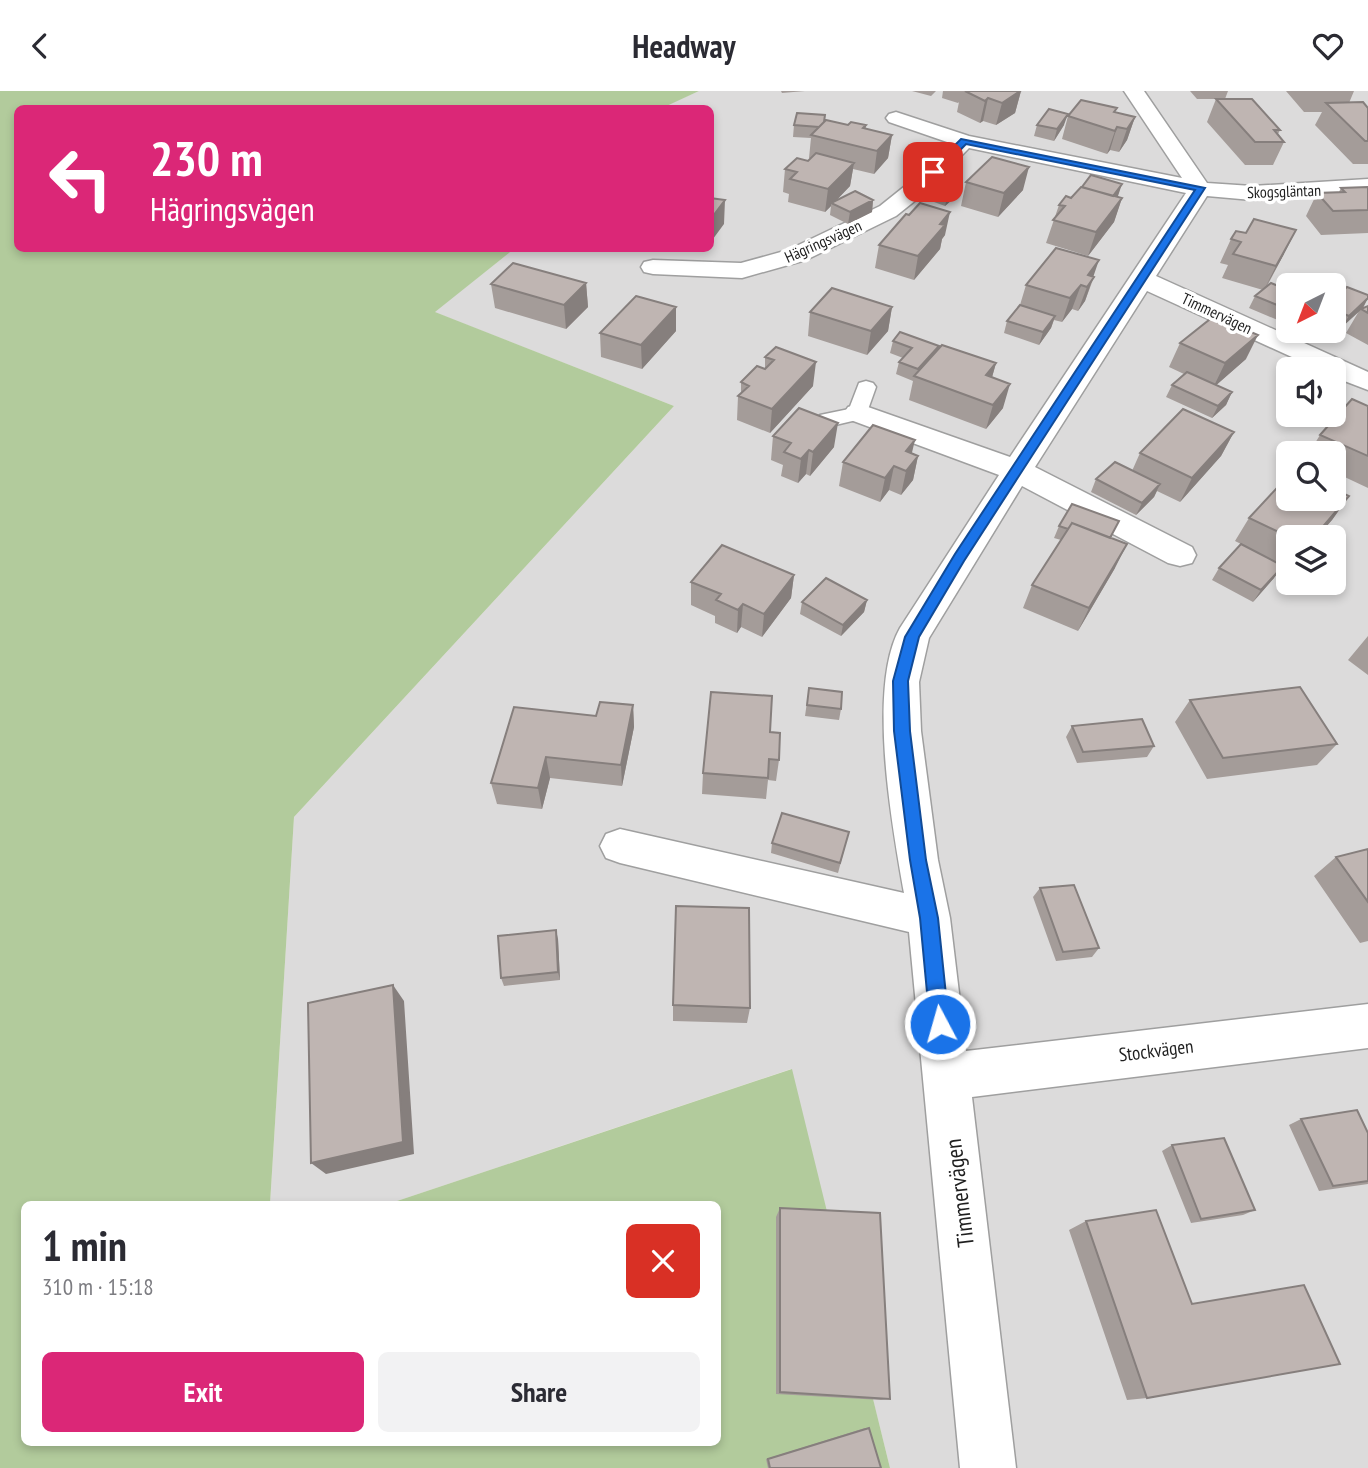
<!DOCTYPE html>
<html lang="en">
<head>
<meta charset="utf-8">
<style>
  body { margin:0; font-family:"PT Sans Narrow",sans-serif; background:#f2f2f3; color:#2b2b33; height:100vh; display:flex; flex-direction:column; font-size:26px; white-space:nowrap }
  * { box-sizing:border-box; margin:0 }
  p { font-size:23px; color:#7c7c81 }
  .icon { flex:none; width:38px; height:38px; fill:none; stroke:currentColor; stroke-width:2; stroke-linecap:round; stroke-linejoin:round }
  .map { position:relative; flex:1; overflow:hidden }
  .sheet { position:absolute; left:21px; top:1110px; width:700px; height:245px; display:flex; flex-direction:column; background:#fff; border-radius:10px; box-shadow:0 4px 10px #0003 }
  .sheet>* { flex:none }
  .top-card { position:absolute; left:14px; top:14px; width:700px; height:147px; border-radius:10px; box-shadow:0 4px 10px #0003; background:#db2777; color:#fff; overflow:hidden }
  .needle { width:46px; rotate:222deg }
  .tools { position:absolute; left:1276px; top:182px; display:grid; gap:14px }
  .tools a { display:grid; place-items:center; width:70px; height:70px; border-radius:10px; background:#fff; box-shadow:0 4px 10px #0003; font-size:35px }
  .pin { position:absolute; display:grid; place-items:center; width:60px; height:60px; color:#fff; margin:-30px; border-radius:14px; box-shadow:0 4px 10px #0006 }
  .me { position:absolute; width:77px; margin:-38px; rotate:354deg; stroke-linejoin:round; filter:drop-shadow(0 0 5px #0008) }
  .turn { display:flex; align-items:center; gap:24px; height:147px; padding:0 21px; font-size:32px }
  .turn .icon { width:91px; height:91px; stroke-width:2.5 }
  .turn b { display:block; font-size:49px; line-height:60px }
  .round { display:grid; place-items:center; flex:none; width:74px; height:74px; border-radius:10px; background:#f2f2f3 }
  .overview { display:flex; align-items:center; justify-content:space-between; height:119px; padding:0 21px }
  h1 { font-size:42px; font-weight:700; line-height:52px }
  .cta { display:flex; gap:14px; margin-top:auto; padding:14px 21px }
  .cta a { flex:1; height:80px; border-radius:10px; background:#db2777; color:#fff; font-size:28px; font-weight:700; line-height:80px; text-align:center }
  .cta a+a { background:#f2f2f3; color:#2b2b33 }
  header { display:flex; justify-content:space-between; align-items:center; height:91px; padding:0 21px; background:#fff; font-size:32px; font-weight:700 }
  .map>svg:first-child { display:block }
  .residential { fill:#dcdbdb; fill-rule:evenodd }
  .forest { fill:#b2cb9c }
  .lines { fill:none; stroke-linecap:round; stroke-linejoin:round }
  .lane-casing { stroke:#9f9f9f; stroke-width:3 }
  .street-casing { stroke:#9f9f9f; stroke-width:3 }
  .lane { fill:#fff; fill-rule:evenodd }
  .street { fill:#fff; fill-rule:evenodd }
  .wall { fill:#a49c99 }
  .shaded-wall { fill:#867f7d }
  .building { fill:#bfb5b2; stroke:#867f7d; stroke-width:2 }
  .route { fill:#1a73e8; stroke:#114b97; stroke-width:2 }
  .labels { text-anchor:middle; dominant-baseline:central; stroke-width:7; stroke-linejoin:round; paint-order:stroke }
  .far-street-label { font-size:16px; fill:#1e1e1e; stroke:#fff }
  .street-label { font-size:19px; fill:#1e1e1e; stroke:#fff }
  .near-street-label { font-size:23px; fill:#1e1e1e; stroke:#fff }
</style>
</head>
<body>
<header><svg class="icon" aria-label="back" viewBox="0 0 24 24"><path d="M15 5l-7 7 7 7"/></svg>Headway<svg class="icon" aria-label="heart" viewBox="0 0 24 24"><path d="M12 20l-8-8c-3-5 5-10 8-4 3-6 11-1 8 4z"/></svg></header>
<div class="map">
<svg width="1368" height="1377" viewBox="0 0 1368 1377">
  <rect width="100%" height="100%" fill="#eeeae5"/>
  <path class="residential" d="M699 0H1368V1377H890L791 978 388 1113H270L294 726 674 315 434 221 514 158H710V18L660 17ZM1288 194H1334V240H1288ZM1288 278H1334V324H1288ZM1288 362H1334V408H1288ZM1288 446H1334V492H1288Z"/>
  <path class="forest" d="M0 0H699L660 18H18V158H514L435 221 674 315 294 726 270 1113H24V1351H718V1113H388L792 978 890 1377H0Z"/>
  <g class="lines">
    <g class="lane-casing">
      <path id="lane" d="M866 290 873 292 876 296 865 327 827 336 820 334 816 329 820 324 849 318 859 292Z"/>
    </g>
    <g class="street-casing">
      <path id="street" d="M1124 0H1144L1207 92 1252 95 1368 88V102L1252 109 1207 105 1156 185 1368 281V299L1334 286V278H1318L1147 200 1035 376 1192 456 1196 464 1192 472 1180 475 1168 472 1022 395 929 547 919 591 921 640 938 769 950 827 966 960 1368 913V957L972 1006 1016 1377H960L909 841 620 772 606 767 600 755 606 743 620 738 904 802C892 735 867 596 900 537L999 384 848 328 844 322 848 316 858 313 868 316 1010 366 1186 102 969 57 926 101 896 125 806 169 742 187 653 183 644 181 641 176 644 171 653 169 741 172 788 159 880 115 910 91 950 52 889 31 886 27 889 23 896 21 969 45 1182 87Z"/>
    </g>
    <use href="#lane" class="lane"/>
    <use href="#street" class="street"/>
  </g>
  <path class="wall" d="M781 0H805L782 2Z
    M912 0H936L931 5Z
    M943 0H1021L1015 22 996 34 983 30 980 32 957 21 959 11 958 12 942 7Z
    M1190 0H1228L1225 8H1197Z
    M1286 0H1354L1349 12 1368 50V73H1353L1315 34 1322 21H1304Z
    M1216 8 1280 39 1278 43 1284 51 1273 74H1245L1207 31Z
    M1116 22 1135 26 1127 49 1119 61 1110 59 1107 63 1062 48 1068 25Z
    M825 30 848 34H866V38L892 44 888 67 874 83 853 78 850 95 836 109H873L872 121 848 133 830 124 831 115 825 121 788 111 789 103 783 101 785 78 808 70 811 68 809 67 811 47 793 46 794 34Z
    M1037 34H1064L1054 50 1034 45Z
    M966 91 1023 99 998 126 961 115Z
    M956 96 953 108 945 115 934 111 937 99Z
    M1368 96V142L1321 144 1306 125 1317 102 1339 101 1341 97Z
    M1118 105 1117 106 1122 107 1114 131 1088 165 1046 152 1059 114 1071 107Z
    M945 144 942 148 940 158 914 189 875 177 879 154Z
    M1231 148 1284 163 1266 197 1288 199V224L1280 230 1249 217 1255 205 1263 199 1222 187 1228 174 1220 172Z
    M1094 186 1085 210 1078 220 1072 218 1062 231 1054 229 1051 237 1039 254 1004 242 1007 230 1020 214 1026 194Z
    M586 192 588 216 566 238 495 217 491 193Z
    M1334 208 1363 217 1368 215V254L1346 242 1359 220 1341 237 1334 234Z
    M892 216 888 240 867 264 808 245 810 221Z
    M676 240 642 278 601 266 600 242Z
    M893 250 938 257 996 272 992 286 1003 317 986 338 909 309 913 290 896 283 899 271 903 267 890 262Z
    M1180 252 1246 268 1216 294 1232 301 1226 314 1212 327 1166 306 1172 294 1184 283 1169 276Z
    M776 256 813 295 770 342 737 329 738 305 741 303V291L765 278V266Z
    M1368 315V397L1334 381V362H1309L1320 344Z
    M1234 341 1221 365 1180 411 1157 400 1154 406 1136 424 1091 401 1096 388 1132 380 1140 362Z
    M773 345 834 356 810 385 806 383 798 392 781 385 783 374 771 369Z
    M912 362 918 365 913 389 901 404 889 399 880 411 839 395 843 371Z
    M1349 405 1332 429 1317 446H1288V477L1266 466 1274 487 1253 511 1212 489 1219 477 1241 453 1235 450 1249 427Z
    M1059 435 1111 447 1115 477 1078 540 1023 517 1032 494 1061 449 1054 447Z
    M794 484 791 507 762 546 741 536 737 542 715 532V525L691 514V491Z
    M867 509 864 521 841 545 800 523 802 511Z
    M1368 545V584L1348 569Z
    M809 597 841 618 839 629 805 625Z
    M1190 609 1337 653 1317 674 1207 688 1175 631Z
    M633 614 634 636 622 695 550 687 542 718 497 713 491 692 596 625Z
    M1072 635 1154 655 1147 666 1077 672 1066 646Z
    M770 641 779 669 776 690 768 689 766 708 702 703 703 682Z
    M849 741 838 782 771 762 772 752Z
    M1368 758V850L1360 852 1314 785 1336 766Z
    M1040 797 1099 857 1092 866 1056 870 1033 806Z
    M558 848 560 889 504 895 501 887Z
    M673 914 750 917 747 932 673 930Z
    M1301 1028 1368 1042V1093L1319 1100 1289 1034Z
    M1172 1054 1255 1119 1243 1124 1191 1132 1162 1060Z
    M780 1117 890 1308 881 1309 776 1303V1126Z
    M1086 1130 1147 1307 1127 1309 1069 1139Z
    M865 1337H869L881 1377H768L766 1368Z"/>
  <path class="shaded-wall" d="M1021 0 1015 22 996 34 1002 12Z
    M988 7 983 30 980 32 985 10Z
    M1068 23 1064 34 1054 50 1057 38Z
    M1135 26 1127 49 1119 61 1127 38Z
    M1117 36 1110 59 1107 63 1115 40Z
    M892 44 888 67 874 83 877 60Z
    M854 72 850 95 833 113 831 112V115L825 121 828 98Z
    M1029 76 1023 99 998 126 1004 102Z
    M1122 93 1118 105 1109 117 1113 105Z
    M956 96 953 108 945 115 948 103Z
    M1122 107 1114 131 1088 165 1096 141Z
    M725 109 724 133 710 152V129Z
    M873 109 872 121 848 133 850 121Z
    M950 121 945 144 942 148 940 158 914 189 918 165 940 133Z
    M1296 139 1284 163 1264 199 1276 175Z
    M1099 169 1085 210 1078 220 1087 196 1088 184Z
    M586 192 588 216 566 238 564 214Z
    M1081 194 1072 218 1062 231 1070 207Z
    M1368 207 1363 217 1341 237 1349 225Z
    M676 216V240L642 278 641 254Z
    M892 216 888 240 867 264 871 240Z
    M1288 217V224L1280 230 1287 218Z
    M1055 225 1051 237 1039 254 1043 241Z
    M1258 244 1246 268 1213 297 1225 272Z
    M816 271 813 295 770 342 772 318Z
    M996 272 989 297 986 284Z
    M1010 293 1003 317 986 338 993 314Z
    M1232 301 1226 314 1212 327 1218 315Z
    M838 332 834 356 810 385 813 361Z
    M1234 341 1221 365 1180 411 1192 387Z
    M915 349 909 374 906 360Z
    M809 359 806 383 798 392 801 368Z
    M918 365 913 389 901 404 906 380Z
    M894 375 889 399 880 411 885 387Z
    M1160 393 1154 406 1136 424 1142 412Z
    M1349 405 1332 429 1317 446H1314Z
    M1127 453 1115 477 1078 540 1089 517Z
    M1283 475 1274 487 1253 511 1261 499Z
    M794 484 791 507 762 546 764 523Z
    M867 509 864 521 841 545 843 534Z
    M743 513 741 536 737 542 738 519Z
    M633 614 634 636 622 695 621 674Z
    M546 666 550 687 542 718 538 697Z
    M556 839 558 848 560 889 558 881Z
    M393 894 404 910 414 1063 326 1083 311 1072Z"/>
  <path class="building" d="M965 0H1020L1002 12 988 7 985 10Z
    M1216 8H1252L1280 39H1274L1284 51H1255Z
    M1081 9 1117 17 1114 21 1135 26 1127 38 1117 36 1115 40 1068 25Z
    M1363 11 1368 17V50H1365L1326 12Z
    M1049 18 1068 23 1057 38 1037 34Z
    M797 22 825 24 824 31 819 36 794 34Z
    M826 29 848 34 851 31 866 34 863 37 892 44 877 60 811 44Z
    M816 62 854 72 828 98 790 88 797 81 785 78 797 67 808 70Z
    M992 66 1029 76 1004 102 966 91Z
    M1091 84 1122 93 1113 105 1082 96Z
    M944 92 956 96 948 103 937 99Z
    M1081 96 1122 107 1096 141 1053 129 1065 115 1059 114 1066 105 1071 107Z
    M1368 96V119L1333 120 1317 102 1345 101 1341 97Z
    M855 100 873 109 850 121 831 112Z
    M710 107 725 109 710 129Z
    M920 112 950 121 940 133 945 134 918 165 879 154 906 123 909 124Z
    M1254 128 1296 139 1276 175 1233 163 1241 151 1231 148 1236 140 1246 142Z
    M1056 157 1099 169 1088 184 1094 186 1087 196 1081 194 1070 207 1026 194Z
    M513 172 586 192 564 214 491 193Z
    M1271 192 1288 199V217L1287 218 1255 205Z
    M1347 196 1368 204V207L1349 225 1334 219V208Z
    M832 197 892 216 871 240 810 221Z
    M636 205 676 216 641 254 600 242Z
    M1020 214 1055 225 1043 241 1007 230Z
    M1368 215V222L1361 218Z
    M1214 225 1258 244 1225 272 1180 252Z
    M900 241 939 255 918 278 899 271 912 257 893 250Z
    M942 254 996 272 986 284 1010 293 993 314 914 285Z
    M776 256 816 271 772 318 738 305 749 295 741 291 757 275 765 278 774 269 765 266Z
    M1187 281 1232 301 1218 315 1172 294Z
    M1352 308 1368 315V365L1320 344Z
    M799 317 838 332 813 361 809 359 801 368 784 361 791 352 773 345Z
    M1183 318 1234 341 1192 387 1140 362Z
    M873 334 915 349 906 360 918 365 906 380 894 375 885 387 843 371Z
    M1115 371 1160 393 1142 412 1096 388Z
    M1288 385V408H1334V398L1349 405 1314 446H1289L1249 427Z
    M1072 413 1119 430 1110 447 1072 432 1068 438 1059 435Z
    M1072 432 1127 453 1089 517 1032 494Z
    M1241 453 1283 475 1261 499 1219 477Z
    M722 454 794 484 764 523 743 513 738 519 716 509 721 503 691 491Z
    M826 487 867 509 843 534 802 511Z
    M1300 596 1337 653 1223 667 1190 609Z
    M809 597 842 601 841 618 807 614Z
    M711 601 772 605 770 641 780 642 779 669 769 668 768 687 703 682Z
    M600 611 633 614 621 674 546 666 538 697 491 692 514 616 596 625Z
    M1142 628 1154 655 1083 661 1072 635Z
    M782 722 849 741 840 772 772 752Z
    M1368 758V811L1336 766Z
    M1074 794 1099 857 1063 861 1040 797Z
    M676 815 749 817 750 917 673 914Z
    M556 839 558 881 501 887 498 845Z
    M393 894 403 1051 311 1072 308 912Z
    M1357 1019 1368 1042V1090L1333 1095 1301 1028Z
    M1224 1047 1255 1119 1201 1128 1172 1054Z
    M780 1117 880 1122 890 1308 780 1301Z
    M1156 1119 1192 1213 1304 1194 1340 1273 1147 1307 1086 1130Z
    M869 1337 881 1377H770L768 1368Z"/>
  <path class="route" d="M961 48 1205 97 964 470 919 546 908 590 910 640 926 769 938 827 949 933 946 939 940 942 933 939 930 933 920 827 910 769 894 640 893 590 905 546 955 463 1195 99 966 53 937 83H930V79Z"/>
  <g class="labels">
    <g class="far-street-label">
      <text transform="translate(1284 100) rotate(-2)">Skogsgläntan</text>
      <text transform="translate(823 150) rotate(-24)">Hägringsvägen</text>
      <text transform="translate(1217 222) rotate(25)">Timmervägen</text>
    </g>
    <g class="street-label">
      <text transform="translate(1156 959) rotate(-7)">Stockvägen</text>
    </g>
    <g class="near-street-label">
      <text transform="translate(959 1102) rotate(-97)">Timmervägen</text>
    </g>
  </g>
</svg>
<div class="tools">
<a><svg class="needle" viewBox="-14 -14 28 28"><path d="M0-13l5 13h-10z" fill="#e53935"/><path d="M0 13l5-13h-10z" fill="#7c7c81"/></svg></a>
<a><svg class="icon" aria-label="sound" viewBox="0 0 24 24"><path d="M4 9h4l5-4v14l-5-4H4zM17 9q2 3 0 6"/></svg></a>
<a><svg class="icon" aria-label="search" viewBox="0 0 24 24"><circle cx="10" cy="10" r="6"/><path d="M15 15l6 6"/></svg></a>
<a><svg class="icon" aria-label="layers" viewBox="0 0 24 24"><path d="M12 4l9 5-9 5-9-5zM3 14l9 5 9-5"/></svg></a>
</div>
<div class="pin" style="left:933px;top:81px;background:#d93025"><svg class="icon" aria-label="arrive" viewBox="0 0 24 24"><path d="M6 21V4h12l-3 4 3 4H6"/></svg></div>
<svg class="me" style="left:940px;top:933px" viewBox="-20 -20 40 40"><circle r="17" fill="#1a73e8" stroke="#fff" stroke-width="3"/><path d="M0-11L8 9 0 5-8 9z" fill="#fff"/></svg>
<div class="top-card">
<div class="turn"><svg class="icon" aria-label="left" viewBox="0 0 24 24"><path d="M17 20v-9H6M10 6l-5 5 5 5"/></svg><div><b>230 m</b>Hägringsvägen</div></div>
</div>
<section class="sheet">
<div class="overview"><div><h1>1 min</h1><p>310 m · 15:18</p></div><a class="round" style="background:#d93025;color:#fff"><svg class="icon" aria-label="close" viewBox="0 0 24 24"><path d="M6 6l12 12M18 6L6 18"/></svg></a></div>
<div class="cta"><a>Exit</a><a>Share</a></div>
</section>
</div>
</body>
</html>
